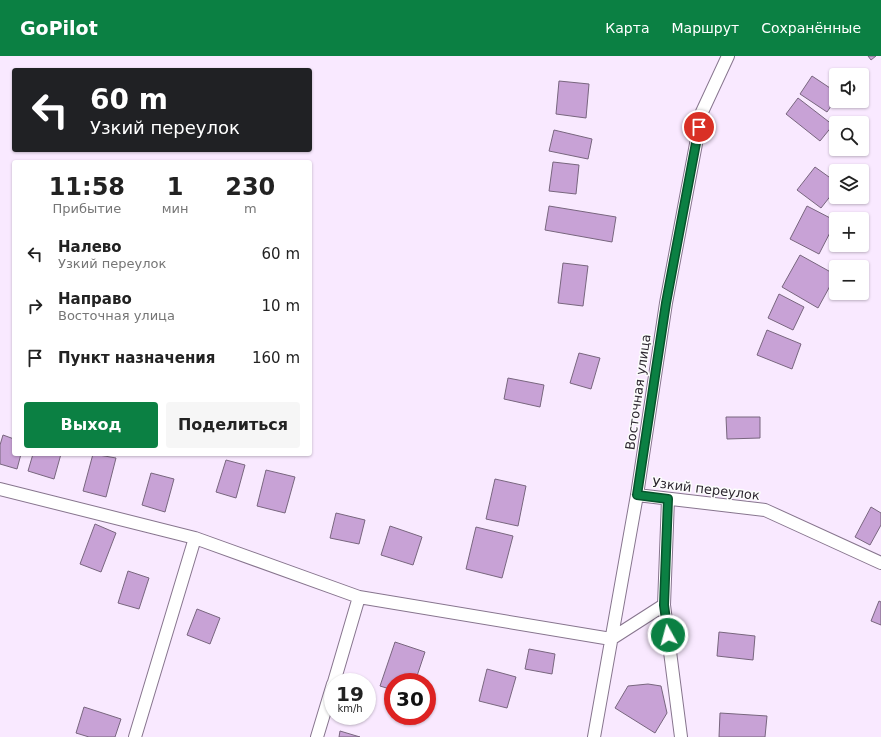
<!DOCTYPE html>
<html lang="ru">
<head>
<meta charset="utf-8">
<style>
  body { margin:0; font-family:"DejaVu Sans",sans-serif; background:#f6f6f6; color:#222; height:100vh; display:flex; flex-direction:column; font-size:15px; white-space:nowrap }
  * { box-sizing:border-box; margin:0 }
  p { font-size:13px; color:#767676 }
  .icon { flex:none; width:22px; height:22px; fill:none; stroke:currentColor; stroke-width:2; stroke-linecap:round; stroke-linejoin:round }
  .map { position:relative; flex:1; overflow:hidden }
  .side { position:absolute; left:12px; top:104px; width:300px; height:296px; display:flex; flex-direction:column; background:#fff; border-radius:4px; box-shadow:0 1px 3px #0004 }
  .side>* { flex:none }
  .banner { position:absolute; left:12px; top:12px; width:300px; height:84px; border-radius:4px; box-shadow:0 1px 3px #0004; background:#202124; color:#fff; overflow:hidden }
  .tools { position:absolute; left:829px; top:12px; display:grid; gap:8px }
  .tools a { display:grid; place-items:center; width:40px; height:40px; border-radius:4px; background:#fff; box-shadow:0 1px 3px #0004; font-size:20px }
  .speed { position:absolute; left:324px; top:617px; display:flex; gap:8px; font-size:20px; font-weight:700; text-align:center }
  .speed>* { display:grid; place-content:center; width:52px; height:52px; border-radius:50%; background:#fff; box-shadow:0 1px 3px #0004; line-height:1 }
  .speed small { font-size:10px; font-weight:400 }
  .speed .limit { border:6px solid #d22; background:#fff; color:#111 }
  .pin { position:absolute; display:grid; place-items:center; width:34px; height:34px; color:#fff; margin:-17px; border:2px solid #fff; border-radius:50%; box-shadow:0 1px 4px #0007 }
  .me { position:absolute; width:44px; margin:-22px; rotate:353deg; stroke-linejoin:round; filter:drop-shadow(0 0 3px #0008) }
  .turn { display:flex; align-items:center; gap:14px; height:84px; padding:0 12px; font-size:18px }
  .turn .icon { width:52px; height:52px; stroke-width:2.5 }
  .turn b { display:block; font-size:28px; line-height:34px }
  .eta { display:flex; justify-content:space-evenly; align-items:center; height:68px; text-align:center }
  .eta b { font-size:24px; font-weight:700; line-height:28px }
  .primary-button { display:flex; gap:8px; margin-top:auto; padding:8px 12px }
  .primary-button a { flex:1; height:46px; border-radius:4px; background:#0b8043; color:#fff; font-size:16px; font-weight:700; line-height:46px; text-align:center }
  .primary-button a+a { background:#f6f6f6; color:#222 }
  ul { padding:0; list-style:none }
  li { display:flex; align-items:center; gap:12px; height:52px; padding:0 12px }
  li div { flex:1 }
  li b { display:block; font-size:15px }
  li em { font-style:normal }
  header { display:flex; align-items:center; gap:24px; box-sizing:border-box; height:56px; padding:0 20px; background:#0b8043; color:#fff }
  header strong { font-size:19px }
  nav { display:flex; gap:22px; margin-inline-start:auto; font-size:14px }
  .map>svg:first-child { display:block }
  .building { fill:#c8a2d6; stroke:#78667e }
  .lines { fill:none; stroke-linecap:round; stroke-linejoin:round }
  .street-casing { stroke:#87758e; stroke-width:14 }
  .street { stroke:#fff; stroke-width:12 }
  .route-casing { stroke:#07532c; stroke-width:10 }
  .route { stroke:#0b8043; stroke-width:7 }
  .labels { text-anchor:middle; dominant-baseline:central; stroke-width:3; stroke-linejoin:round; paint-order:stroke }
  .street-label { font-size:13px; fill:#2e2731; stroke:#fcfdfc }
</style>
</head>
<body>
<header>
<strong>GoPilot</strong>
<nav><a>Карта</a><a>Маршрут</a><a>Сохранённые</a></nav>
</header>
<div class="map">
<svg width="881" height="681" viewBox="0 0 881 681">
  <rect width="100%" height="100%" fill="#f9e9ff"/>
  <path class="building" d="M868 0H876L871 4Z
    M812 20 836 36V43L827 56 800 38Z
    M559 25 589 28 586 62 556 58Z
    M798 42 833 69 820 85 786 58Z
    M554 74 592 83 588 103 549 95Z
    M553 106 579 109 576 138 549 135Z
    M815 111 836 126V133L821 152 797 134Z
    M549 150 616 161 612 186 545 174Z
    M807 150 836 165 819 198 790 183Z
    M800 199 836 219 818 252 782 231Z
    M563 207 588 210 583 250 558 247Z
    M779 238 804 251 793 274 768 262Z
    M767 274 801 288 792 313 757 299Z
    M579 297 600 302 591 333 570 327Z
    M508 322 544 329 540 351 504 343Z
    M726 361H760V382L727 383Z
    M3 379 14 383V398H21L17 413 0 408V389Z
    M33 398H61L54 423 28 415Z
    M93 398 116 402 106 441 83 435Z
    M226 404 245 409 236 442 216 436Z
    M266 414 295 421 285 457 257 450Z
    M151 417 174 423 165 456 142 449Z
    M495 423 526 430 518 470 486 463Z
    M871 451 881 457V469L870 489 855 481Z
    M336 457 365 464 359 488 330 482Z
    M95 468 116 477 101 516 80 508Z
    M390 470 422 481 413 509 381 499Z
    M476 471 513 480 502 522 466 513Z
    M128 515 149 522 139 553 118 547Z
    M879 545 881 546V569L871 565Z
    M197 553 220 562 210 588 187 579Z
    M719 576 755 580 753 604 717 600Z
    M395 586 425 596 415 626H393V634L380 630Z
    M529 593 555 598 552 618 525 613Z
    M487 613 516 621 507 652 479 645Z
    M648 628 661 630 667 657 655 677 615 652 628 630Z
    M84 651 121 663 115 681H89L76 677Z
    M720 657 767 660 765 681H719Z
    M340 675 360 681H339Z"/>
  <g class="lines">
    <g class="street-casing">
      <path id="street" d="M0 433 195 482 359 541 611 583 664 549
        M637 439 765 454 881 507
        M668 443 664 549 681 681
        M334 626 359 541
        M135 681 195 482
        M317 681 333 628
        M594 681 637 439 666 247 702 56 728 0"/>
    </g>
    <use href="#street" class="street"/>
  </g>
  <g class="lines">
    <g class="route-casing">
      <path id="route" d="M668 579 664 549 668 443 637 439 666 247 699 71"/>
    </g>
    <use href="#route" class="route"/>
  </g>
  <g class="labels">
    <g class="street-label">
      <text transform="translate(638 336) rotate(-82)">Восточная улица</text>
      <text transform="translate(706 433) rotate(7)">Узкий переулок</text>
    </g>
  </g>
</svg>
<div class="tools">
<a><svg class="icon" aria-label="sound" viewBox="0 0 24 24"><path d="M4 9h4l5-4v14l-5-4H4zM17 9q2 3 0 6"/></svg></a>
<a><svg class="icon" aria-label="search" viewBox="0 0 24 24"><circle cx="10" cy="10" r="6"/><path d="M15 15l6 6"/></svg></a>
<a><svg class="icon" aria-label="layers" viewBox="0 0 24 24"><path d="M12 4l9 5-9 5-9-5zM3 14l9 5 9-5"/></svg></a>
<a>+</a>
<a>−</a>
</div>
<div class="speed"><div>19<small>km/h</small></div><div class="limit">30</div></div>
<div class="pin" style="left:699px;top:71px;background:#d93025"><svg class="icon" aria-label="arrive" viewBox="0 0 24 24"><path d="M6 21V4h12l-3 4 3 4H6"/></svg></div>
<svg class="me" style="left:668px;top:579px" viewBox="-20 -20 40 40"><circle r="17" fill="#0b8043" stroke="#fff" stroke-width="3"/><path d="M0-11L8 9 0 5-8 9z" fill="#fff"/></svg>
<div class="banner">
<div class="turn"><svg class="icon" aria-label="left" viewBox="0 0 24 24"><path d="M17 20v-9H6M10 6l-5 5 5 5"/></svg><div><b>60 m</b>Узкий переулок</div></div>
</div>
<section class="side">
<div class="eta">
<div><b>11:58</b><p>Прибытие</p></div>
<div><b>1</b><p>мин</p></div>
<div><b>230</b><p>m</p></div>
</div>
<ul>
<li><svg class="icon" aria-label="left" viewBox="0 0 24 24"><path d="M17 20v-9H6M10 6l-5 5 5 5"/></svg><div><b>Налево</b><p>Узкий переулок</p></div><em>60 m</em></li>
<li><svg class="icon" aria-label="right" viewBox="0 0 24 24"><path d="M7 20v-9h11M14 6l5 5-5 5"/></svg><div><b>Направо</b><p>Восточная улица</p></div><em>10 m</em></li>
<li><svg class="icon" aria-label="arrive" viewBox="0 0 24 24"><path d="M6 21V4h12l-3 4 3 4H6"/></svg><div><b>Пункт назначения</b></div><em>160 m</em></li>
</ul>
<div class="primary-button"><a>Выход</a><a>Поделиться</a></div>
</section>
</div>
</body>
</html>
